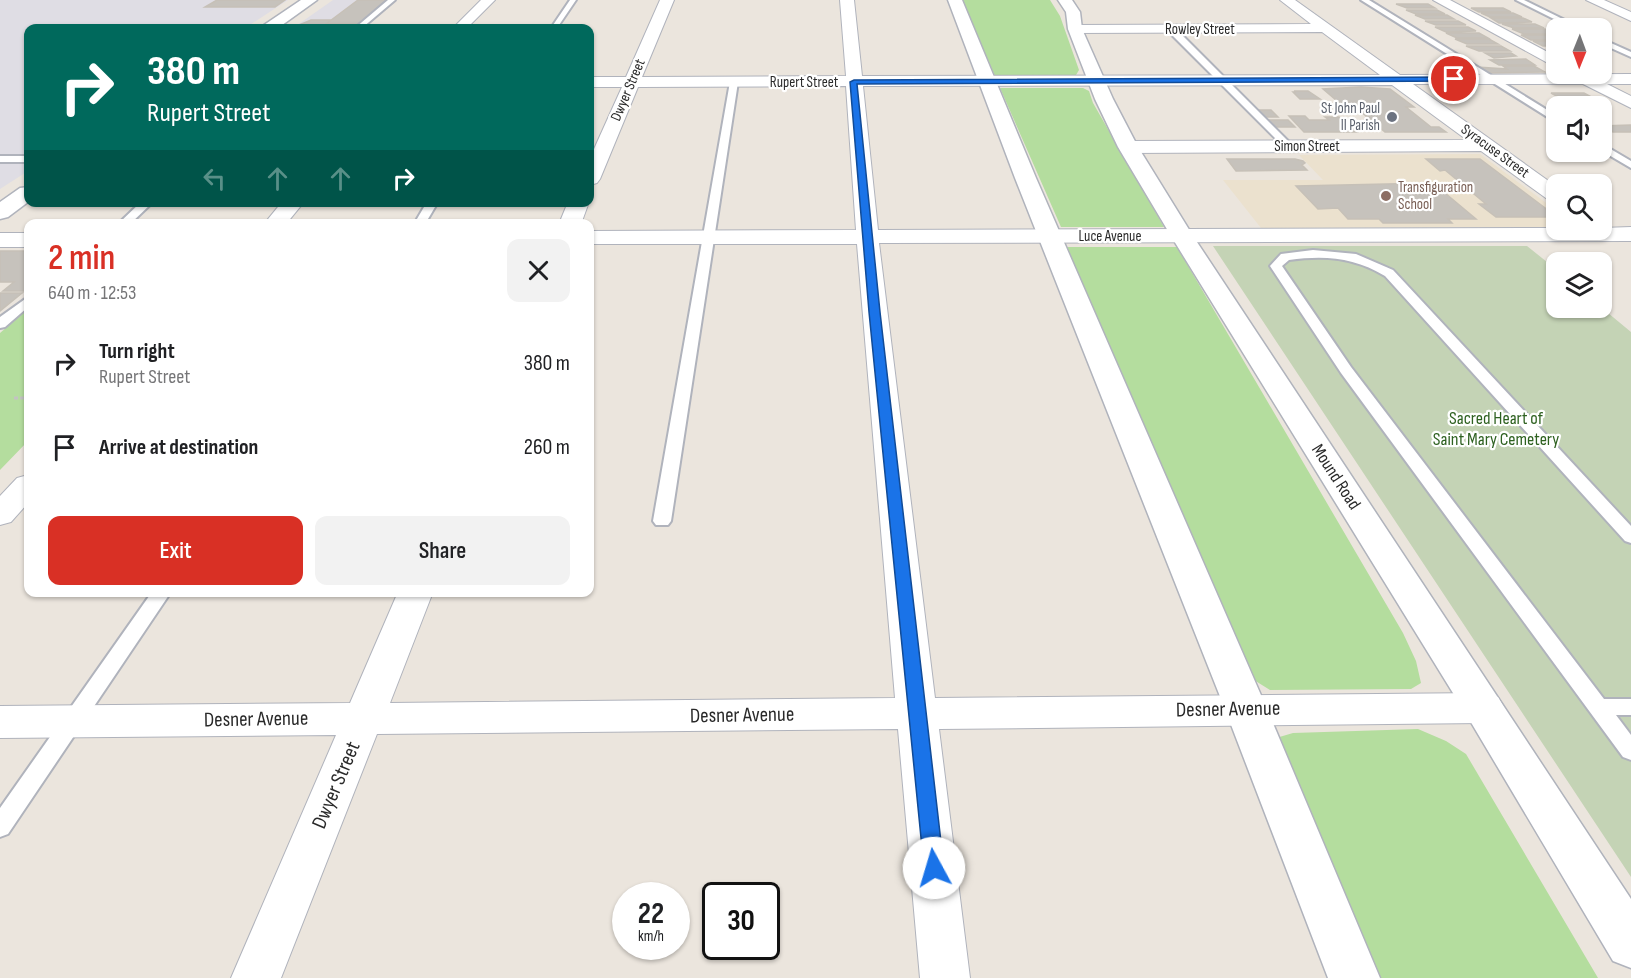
<!DOCTYPE html>
<html lang="en">
<head>
<meta charset="utf-8">
<style>
  body { margin:0; font-family:"Sofia Sans Condensed",sans-serif; background:#f2f2f2; color:#202124; height:100vh; display:flex; flex-direction:column; font-size:22px; white-space:nowrap }
  * { box-sizing:border-box; margin:0 }
  p { font-size:20px; color:#757577 }
  .icon { flex:none; width:33px; height:33px; fill:none; stroke:currentColor; stroke-width:2; stroke-linecap:round; stroke-linejoin:round }
  .map { position:relative; flex:1; overflow:hidden }
  .side { position:absolute; left:24px; top:219px; width:570px; height:378px; display:flex; flex-direction:column; background:#fff; border-radius:12px; box-shadow:0 2px 4px #0004 }
  .side>* { flex:none }
  .guide { position:absolute; left:24px; top:24px; width:570px; height:183px; border-radius:12px; box-shadow:0 2px 4px #0004; background:#00695c; color:#fff; overflow:hidden }
  .needle { width:39px; rotate:181deg }
  .controls { position:absolute; left:1546px; top:18px; display:grid; gap:12px }
  .controls a { display:grid; place-items:center; width:66px; height:66px; border-radius:12px; background:#fff; box-shadow:0 2px 4px #0004; font-size:30px }
  .speed { position:absolute; left:612px; top:882px; display:flex; gap:12px; font-size:30px; font-weight:700; text-align:center }
  .speed>* { display:grid; place-content:center; width:78px; height:78px; border-radius:50%; background:#fff; box-shadow:0 2px 4px #0004; line-height:1 }
  .speed small { font-size:15px; font-weight:400 }
  .speed .limit { border:3px solid #111; border-radius:9px; background:#fff; color:#111 }
  .pin { position:absolute; display:grid; place-items:center; width:51px; height:51px; color:#fff; margin:-26px; border:3px solid #fff; border-radius:50%; box-shadow:0 2px 6px #0007 }
  .me { position:absolute; width:66px; margin:-33px; rotate:354deg; stroke-linejoin:round; filter:drop-shadow(0 0 4px #0008) }
  .turn { display:flex; align-items:center; gap:21px; height:126px; padding:0 24px; font-size:27px }
  .turn .icon { width:78px; height:78px; stroke-width:2.5 }
  .turn b { display:block; font-size:42px; line-height:51px }
  .lanes { display:flex; align-items:center; height:57px; padding:0 24px; background:#0003; justify-content:center; gap:30px; direction:ltr }
  .lanes .off { opacity:.35 }
  .round { display:grid; place-items:center; flex:none; width:63px; height:63px; border-radius:12px; background:#f2f2f2 }
  .overview { display:flex; align-items:center; justify-content:space-between; height:102px; padding:0 24px }
  h1 { font-size:36px; font-weight:600; line-height:45px; color:#d93025 }
  .button { display:flex; gap:12px; margin-top:auto; padding:12px 24px }
  .button a { flex:1; height:69px; border-radius:12px; background:#d93025; color:#fff; font-size:24px; font-weight:600; line-height:69px; text-align:center }
  .button a+a { background:#f2f2f2; color:#202124 }
  ul { padding:0; list-style:none }
  li { display:flex; align-items:center; gap:18px; height:84px; padding:0 24px }
  li div { flex:1 }
  li b { display:block; font-size:22px }
  li em { font-style:normal }
  .map>svg:first-child { display:block }
  .industrial { fill:#dfdde4 }
  .education { fill:#ebe1ce }
  .green { fill:#b4dd9e }
  .cemetery { fill:#c4d3b5 }
  .building { fill:#c6c2bc; stroke:#c6c0b7; stroke-width:1.5 }
  .lines { fill:none; stroke-linecap:round; stroke-linejoin:round }
  .lane-casing { stroke:#b0b3bc; stroke-width:4 }
  .street-casing { stroke:#b0b3bc; stroke-width:2 }
  .secondary-casing { stroke:#b0b3bc; stroke-width:3 }
  .path { stroke:#c3c3c3; stroke-width:3; stroke-dasharray:4 2; stroke-linecap:butt }
  .lane { fill:#fff; fill-rule:evenodd }
  .street { fill:#fff; fill-rule:evenodd }
  .secondary { fill:#fff; fill-rule:evenodd }
  .route { fill:#1a73e8; stroke:#114b97; stroke-width:1.5 }
  .worship-dot { fill:#6b7280; stroke:#fff; stroke-width:2 }
  .education-dot { fill:#8d6e63; stroke:#fff; stroke-width:2 }
  .labels { text-anchor:middle; dominant-baseline:central; stroke-width:4.5; stroke-linejoin:round; paint-order:stroke }
  .far-street-label { font-size:15px; fill:#2a2a2a; stroke:#fff }
  .far-worship-label { font-size:15px; fill:#5b616d; stroke:#fff; text-anchor:end }
  .far-education-label { font-size:15px; fill:#785e54; stroke:#fff; text-anchor:start }
  .park-label { font-size:18px; fill:#2e6120; stroke:#fff }
  .street-label { font-size:18px; fill:#2a2a2a; stroke:#fff }
  .near-street-label { font-size:21px; fill:#2a2a2a; stroke:#fff }
</style>
</head>
<body>
<div class="map">
<svg width="1631" height="978" viewBox="0 0 1631 978">
  <rect width="100%" height="100%" fill="#ebe5dd"/>
  <path class="industrial" d="M0 0H288L245 28H28V171L0 189Z
    M333 0H390L355 28H293Z"/>
  <path class="education" d="M1480 154 1557 211V227L1261 228 1223 180H1323L1299 155Z"/>
  <path class="green" d="M961 0H1050L1060 16 1079 70 1076 75 995 76Z
    M1000 88H1083L1089 91 1093 103 1164 227H1061Z
    M1065 247H1177L1403 633 1416 661 1421 683 1411 689 1270 690 1254 680Z
    M28 309V441L0 470V333Z
    M1418 729 1446 741 1466 754 1598 978H1369L1276 738 1293 733Z"/>
  <path class="cemetery" d="M1213 246H1527L1557 270V308H1602L1631 332V877Z"/>
  <path class="building" d="M217 0H285L275 7H205Z
    M358 0H388L358 24H326Z
    M1396 4H1428L1435 8H1407Z
    M1471 8H1503L1511 12H1479Z
    M1406 10H1437L1445 14H1416Z
    M1481 13H1513L1522 17H1490Z
    M1415 15H1447L1454 19H1425Z
    M1491 18H1523L1532 22 1499 23Z
    M311 20H331L326 24H358L353 28H292Z
    M1425 21H1458L1466 25H1436Z
    M1502 24H1535L1544 28H1514Z
    M1435 27H1468L1476 31 1446 32Z
    M1512 29H1545L1554 34H1524Z
    M1446 33H1479L1488 38H1457Z
    M1521 35H1555L1557 40H1531Z
    M1455 39H1489L1498 44H1467Z
    M1533 41H1557V46H1543Z
    M1466 46H1501L1510 51H1479Z
    M1485 53H1511L1516 56 1494 58Z
    M1526 59 1535 65H1499L1490 60Z
    M1503 66H1534L1545 72 1485 73 1476 67 1507 69Z
    M1361 87 1390 89 1414 107H1406L1431 127H1439L1446 132H1385L1354 106H1343L1323 89Z
    M1294 91H1308L1320 99H1300L1293 92H1296Z
    M1551 93H1584L1595 99H1562Z
    M1599 101 1610 107 1574 106 1565 102Z
    M1255 110H1271L1278 117H1262Z
    M1289 116H1305L1309 120H1329L1325 117H1339L1357 132H1304Z
    M1265 120H1288L1295 127H1271Z
    M1631 125V132H1613L1602 126Z
    M1227 159H1295L1303 161 1305 163 1302 165 1307 170 1236 171Z
    M1426 159H1480L1557 217H1496L1479 204H1486L1445 170 1440 171Z
    M1433 183 1476 219H1448L1452 223H1383L1379 219H1348L1338 208 1318 209 1296 186Z
    M0 251H28V291H3L14 282H0Z
    M0 293H22L0 311Z"/>
  <g class="lines">
    <g class="lane-casing">
      <path id="lane" d="M388 0H395L362 28H355Z
        M570 0H576L557 28H551Z
        M1361 0H1369L1557 116V123Z
        M1516 0H1524L1581 28H1572Z
        M1168 27H1174L1291 144V148H1285L1168 31Z
        M1602 39 1631 52V57L1602 44Z
        M734 79 738 82 671 521 668 525H656L653 521 730 82Z
        M1602 144 1631 161V168L1602 151Z
        M0 156H28V162H0Z
        M141 202H153L130 224H118Z
        M427 202H438L425 224H414Z
        M1313 250 1356 254 1393 270 1631 526V543L1625 541 1385 276C1354 257 1324 255 1289 260L1282 266 1351 367 1604 699H1631V715H1616L1631 735V760L1623 757 1341 373 1270 266 1281 254Z
        M28 297V307L5 327 0 328V317Z
        M152 592H171L8 834 0 837V808Z"/>
    </g>
    <g class="street-casing">
      <path id="street" d="M481 0H495L467 28H453Z
        M660 0H674L642 77 846 76 840 0H854L862 76 1380 75 1322 32 1075 33 1068 29 1075 25 1311 24 1280 0H1295L1400 75 1631 74V84H1607L1631 96V108L1583 84H1413L1557 187V203L1550 201 1481 151 1128 153 1121 151 1119 147 1121 143 1128 141 1467 140 1392 85 863 86 878 230 1557 228 1602 230V228L1631 227V241L879 243 935 698 1484 693 1498 697 1504 708 1498 719 1484 723 939 729 970 978H920L898 729 377 734 281 978H231L336 735 0 738V706L350 703 398 592H433L390 703 895 698 857 244H590V231L856 230 846 86 638 87 600 179 597 183 590 185V158L622 87H590V77H626Z
        M1433 0H1450L1557 57V68Z
        M1586 0H1604L1631 12V21Z
        M282 202H304L286 224H264Z
        M568 202H589L581 224H559Z
        M0 233H28V247H0Z
        M28 475V503L11 522 0 525V496L17 478Z"/>
    </g>
    <g class="secondary-casing">
      <path id="secondary" d="M301 0H317L278 28H262L264 25Z
        M948 0H962L1036 178 1267 709 1380 978H1328L1225 709 1015 178Z
        M1058 0H1072L1080 12 1082 29 1113 99 1138 147 1193 236 1631 899V968L1613 961 1469 719 1171 236 1118 147 1095 99 1068 29 1066 12Z
        M28 187V202L8 217 0 219V202L20 188Z"/>
    </g>
    <path class="path" d="M14 398H28"/>
    <use href="#lane" class="lane"/>
    <use href="#street" class="street"/>
    <use href="#secondary" class="secondary"/>
  </g>
  <path class="route" d="M1454 77 1457 81 857 84 880 312 944 868 941 874 934 876 927 874 924 868 869 312 850 82 854 80Z"/>
  <circle class="worship-dot" cx="1392" cy="117" r="6"/>
  <circle class="education-dot" cx="1386" cy="196" r="6"/>
  <g class="labels">
    <g class="far-street-label">
      <text x="1200" y="29">Rowley Street</text>
      <text x="804" y="82">Rupert Street</text>
      <text transform="translate(628 90) rotate(-67)">Dwyer Street</text>
      <text x="1307" y="146">Simon Street</text>
      <text transform="translate(1495 151) rotate(36)">Syracuse Street</text>
      <text x="1110" y="236">Luce Avenue</text>
    </g>
    <g class="far-worship-label">
      <text x="1380" y="108">St John Paul<tspan x="1380" dy="17">II Parish</tspan></text>
    </g>
    <g class="far-education-label">
      <text x="1398" y="187">Transfiguration<tspan x="1398" dy="17">School</tspan></text>
    </g>
    <g class="park-label">
      <text x="1496" y="418">Sacred Heart of<tspan x="1496" dy="21">Saint Mary Cemetery</tspan></text>
    </g>
    <g class="street-label">
      <text transform="translate(1336 477) rotate(57)">Mound Road</text>
    </g>
    <g class="near-street-label">
      <text transform="translate(1228 709) rotate(-1)">Desner Avenue</text>
      <text transform="translate(742 715) rotate(-1)">Desner Avenue</text>
      <text transform="translate(256 719) rotate(-1)">Desner Avenue</text>
      <text transform="translate(336 785) rotate(-67)">Dwyer Street</text>
    </g>
  </g>
</svg>
<div class="controls">
<a><svg class="needle" viewBox="-14 -14 28 28"><path d="M0-13l5 13h-10z" fill="#e53935"/><path d="M0 13l5-13h-10z" fill="#757577"/></svg></a>
<a><svg class="icon" aria-label="sound" viewBox="0 0 24 24"><path d="M4 9h4l5-4v14l-5-4H4zM17 9q2 3 0 6"/></svg></a>
<a><svg class="icon" aria-label="search" viewBox="0 0 24 24"><circle cx="10" cy="10" r="6"/><path d="M15 15l6 6"/></svg></a>
<a><svg class="icon" aria-label="layers" viewBox="0 0 24 24"><path d="M12 4l9 5-9 5-9-5zM3 14l9 5 9-5"/></svg></a>
</div>
<div class="speed"><div>22<small>km/h</small></div><div class="limit">30</div></div>
<div class="pin" style="left:1454px;top:79px;background:#d93025"><svg class="icon" aria-label="arrive" viewBox="0 0 24 24"><path d="M6 21V4h12l-3 4 3 4H6"/></svg></div>
<svg class="me" style="left:934px;top:868px" viewBox="-20 -20 40 40"><circle r="19" fill="#fff"/><path d="M0-13L10 11 0 6-10 11z" fill="#1a73e8"/></svg>
<div class="guide">
<div class="turn"><svg class="icon" aria-label="right" viewBox="0 0 24 24"><path d="M7 20v-9h11M14 6l5 5-5 5"/></svg><div><b>380 m</b>Rupert Street</div></div>
<div class="lanes"><svg class="icon off" aria-label="left" viewBox="0 0 24 24"><path d="M17 20v-9H6M10 6l-5 5 5 5"/></svg><svg class="icon off" aria-label="ahead" viewBox="0 0 24 24"><path d="M12 20V5M6 11l6-6 6 6"/></svg><svg class="icon off" aria-label="ahead" viewBox="0 0 24 24"><path d="M12 20V5M6 11l6-6 6 6"/></svg><svg class="icon" aria-label="right" viewBox="0 0 24 24"><path d="M7 20v-9h11M14 6l5 5-5 5"/></svg></div>
</div>
<section class="side">
<div class="overview"><div><h1>2 min</h1><p>640 m · 12:53</p></div><a class="round"><svg class="icon" aria-label="close" viewBox="0 0 24 24"><path d="M6 6l12 12M18 6L6 18"/></svg></a></div>
<ul>
<li><svg class="icon" aria-label="right" viewBox="0 0 24 24"><path d="M7 20v-9h11M14 6l5 5-5 5"/></svg><div><b>Turn right</b><p>Rupert Street</p></div><em>380 m</em></li>
<li><svg class="icon" aria-label="arrive" viewBox="0 0 24 24"><path d="M6 21V4h12l-3 4 3 4H6"/></svg><div><b>Arrive at destination</b></div><em>260 m</em></li>
</ul>
<div class="button"><a>Exit</a><a>Share</a></div>
</section>
</div>
</body>
</html>
